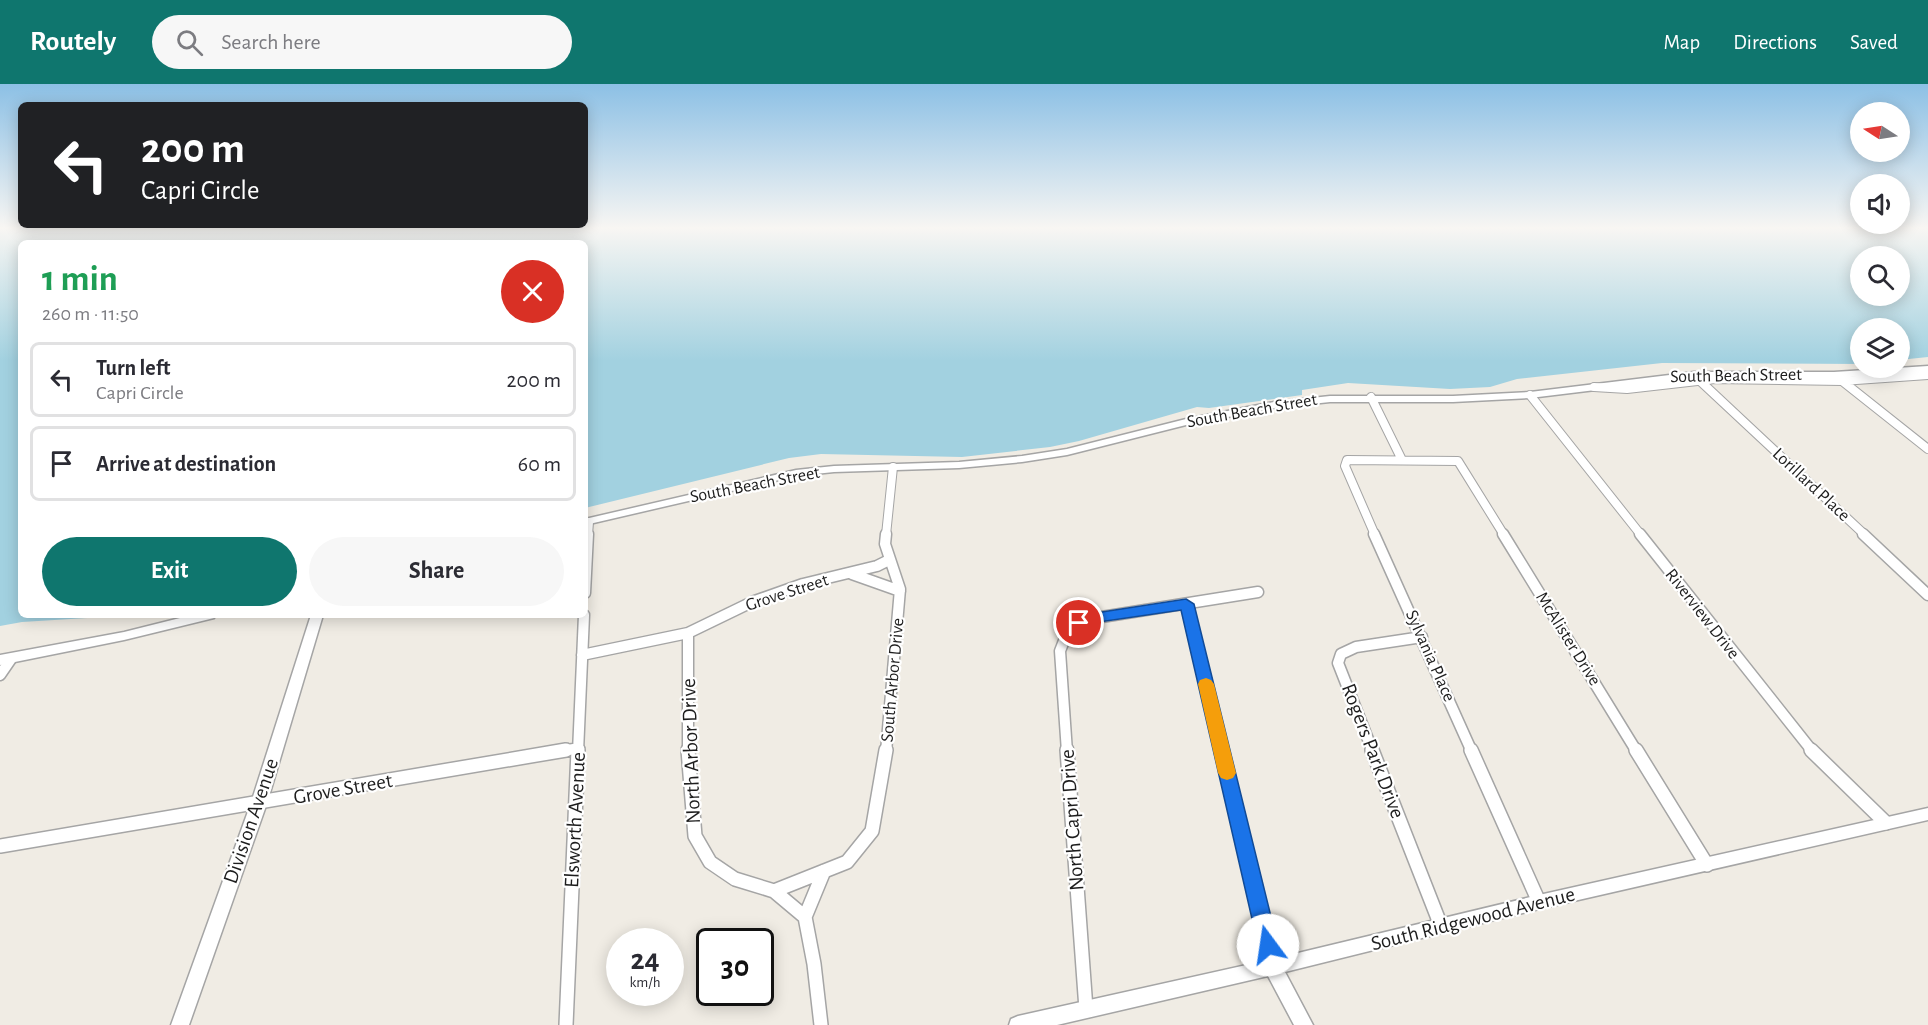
<!DOCTYPE html>
<html lang="en">
<head>
<meta charset="utf-8">
<style>
  body { margin:0; font-family:"Alegreya Sans",sans-serif; background:#f7f7f7; color:#2b2b33; height:100vh; display:flex; flex-direction:column; font-size:22px; white-space:nowrap }
  * { box-sizing:border-box; margin:0 }
  p { font-size:20px; color:#7c7c81 }
  .icon { flex:none; width:33px; height:33px; fill:none; stroke:currentColor; stroke-width:2; stroke-linecap:round; stroke-linejoin:round }
  .map { position:relative; flex:1; overflow:hidden }
  .drawer { position:absolute; left:18px; top:156px; width:570px; height:378px; display:flex; flex-direction:column; background:#fff; border-radius:9px; box-shadow:0 3px 15px #0003 }
  .drawer>* { flex:none }
  .hud { position:absolute; left:18px; top:18px; width:570px; height:126px; border-radius:9px; box-shadow:0 3px 15px #0003; background:#202124; color:#fff; overflow:hidden }
  .needle { width:39px; rotate:282deg }
  .buttons { position:absolute; left:1850px; top:18px; display:grid; gap:12px }
  .buttons a { display:grid; place-items:center; width:60px; height:60px; border-radius:50%; background:#fff; box-shadow:0 3px 15px #0003; font-size:30px }
  .speed { position:absolute; left:606px; top:844px; display:flex; gap:12px; font-size:30px; font-weight:700; text-align:center }
  .speed>* { display:grid; place-content:center; width:78px; height:78px; border-radius:50%; background:#fff; box-shadow:0 3px 15px #0003; line-height:1 }
  .speed small { font-size:15px; font-weight:400 }
  .speed .limit { border:3px solid #111; border-radius:9px; background:#fff; color:#111 }
  .pin { position:absolute; display:grid; place-items:center; width:51px; height:51px; color:#fff; margin:-26px; border:3px solid #fff; border-radius:50%; box-shadow:0 2px 6px #0007 }
  .me { position:absolute; width:66px; margin:-33px; rotate:346deg; stroke-linejoin:round; filter:drop-shadow(0 0 4px #0008) }
  .turn { display:flex; align-items:center; gap:21px; height:126px; padding:0 24px; font-size:27px }
  .turn .icon { width:78px; height:78px; stroke-width:2.5 }
  .turn b { display:block; font-size:42px; line-height:51px }
  .round { display:grid; place-items:center; flex:none; width:63px; height:63px; border-radius:32px; background:#f7f7f7 }
  .overview { display:flex; align-items:center; justify-content:space-between; height:102px; padding:0 24px }
  h1 { font-size:36px; font-weight:600; line-height:45px; color:#1e9e55 }
  .cta { display:flex; gap:12px; margin-top:auto; padding:12px 24px }
  .cta a { flex:1; height:69px; border-radius:36px; background:#0f766e; color:#fff; font-size:24px; font-weight:600; line-height:69px; text-align:center }
  .cta a+a { background:#f7f7f7; color:#2b2b33 }
  ul { padding:0; list-style:none }
  li { display:flex; align-items:center; gap:18px; height:75px; margin:0 12px 9px; padding:0 12px; border:3px solid #e1e1e2; border-radius:9px }
  li div { flex:1 }
  li b { display:block; font-size:22px }
  li em { font-style:normal }
  header { display:flex; align-items:center; gap:36px; box-sizing:border-box; height:84px; padding:0 30px; background:#0f766e; color:#fff }
  header strong { font-size:28px }
  nav { display:flex; gap:33px; margin-inline-start:auto; font-size:21px }
  .search { width:420px; height:54px; background:#f7f7f7; display:flex; align-items:center; gap:15px; box-sizing:border-box; padding:0 21px; border-radius:33px; color:#7c7c81; font-size:22px }
  .map>svg:first-child { display:block }
  .water { fill:#a2d1e0; fill-rule:evenodd }
  .lines { fill:none; stroke-linecap:round; stroke-linejoin:round }
  .minor-far2-casing { stroke:#a5a5a5; stroke-width:10 }
  .minor-far1-casing { stroke:#a5a5a5; stroke-width:13 }
  .minor-casing { stroke:#a5a5a5; stroke-width:16 }
  .tertiary-casing { stroke:#a5a5a5; stroke-width:3 }
  .minor-far2 { stroke:#fff; stroke-width:8 }
  .minor-far1 { stroke:#fff; stroke-width:10 }
  .minor { stroke:#fff; stroke-width:13 }
  .tertiary { fill:#fff; fill-rule:evenodd }
  .route { fill:#1a73e8; stroke:#114b97; stroke-width:1.5 }
  .slow { fill:#f59e0b }
  .labels { text-anchor:middle; dominant-baseline:central; stroke-width:4.5; stroke-linejoin:round; paint-order:stroke }
  .street-label { font-size:18px; fill:#1e1e1e; stroke:#fff }
  .near-street-label { font-size:21px; fill:#1e1e1e; stroke:#fff }
</style>
</head>
<body>
<header>
<strong>Routely</strong>
<div class="search"><svg class="icon" aria-label="search" viewBox="0 0 24 24"><circle cx="10" cy="10" r="6"/><path d="M15 15l6 6"/></svg>Search here</div>
<nav><a>Map</a><a>Directions</a><a>Saved</a></nav>
</header>
<div class="map">
<svg width="1928" height="941" viewBox="0 0 1928 941">
  <rect width="100%" height="100%" fill="#f0ece4"/>
  <path class="water" d="M0 145H1928V273L1899 276V244H1860V280L1662 279 1517 295 1490 303 1450 305 1348 299 1302 306V311L1209 324 1197 323 1079 357 1050 363 962 373 821 370 789 374 585 424V159H21V531H136L22 538 0 542ZM1860 172H1899V212H1860Z"/>
  <g class="lines">
    <g class="minor-far2-casing">
      <path id="minor-far2" d="M1698 295 1865 451
        M1841 296 1928 365
        M1594 303 1627 305 1715 295 1842 297 1928 291
        M1530 311 1641 451
        M1371 313 1402 376
        M588 451 589 438
        M886 451 893 383
        M1375 451 1345 382 1347 376 1458 377 1504 451"/>
    </g>
    <g class="minor-far1-casing">
      <path id="minor-far1" d="M886 450 885 460 900 505 886 668
        M1374 450 1472 668
        M1503 450 1637 668
        M1640 450 1813 668
        M1863 450 1928 511
        M852 490 900 507
        M585 509 588 450
        M1186 520 1221 668
        M688 549V668
        M582 571 688 549 752 518 803 500 877 482 889 476
        M0 591 11 575
        M557 668 579 664
        M578 668 584 531
        M1067 668 1060 567 1067 549 1089 535 1258 508
        M1373 668 1338 579 1341 570 1356 563 1422 553"/>
    </g>
    <g class="minor-casing">
      <path id="minor" d="M688 666 695 752 710 778 735 795 774 807 805 833
        M1067 666 1086 925
        M1221 666 1273 883
        M1372 666 1441 842
        M1471 666 1539 818
        M1636 666 1707 781
        M1811 666 1886 739
        M0 762 566 666
        M774 807 847 778 872 747 886 666
        M566 941 578 666
        M821 941 814 880 805 833 824 787"/>
    </g>
    <g class="tertiary-casing">
      <path id="tertiary" d="M1928 282V288L1834 294H1694L1530 314 1453 318H1330L1274 324 1186 341 1067 371 1022 378 959 384 834 388 796 392 585 441V435L796 386 834 382 959 378 1022 372 1067 365 1186 335 1274 318 1330 312H1453L1530 308 1694 288H1834Z
        M192 531H215L214 534 124 556 0 581V571L124 548Z
        M311 531H323L267 719 189 941H171L251 719Z
        M1928 724V736L1539 825 1285 888 1313 941H1294L1268 892 1057 941H1009L1011 935 1018 932 1273 875 1539 811Z"/>
    </g>
    <use href="#minor-far2" class="minor-far2"/>
    <use href="#minor-far1" class="minor-far1"/>
    <use href="#minor" class="minor"/>
    <use href="#tertiary" class="tertiary"/>
  </g>
  <linearGradient id="sky" x2="0" y2="1"><stop stop-color="#8cc0e5"/><stop offset="0.52" stop-color="#f8f6f3"/><stop offset="1" stop-color="#f8f6f3" stop-opacity="0"/></linearGradient>
  <rect width="1928" height="277" fill="url(#sky)"/>
  <path class="route" d="M1186 515 1194 520 1278 861 1275 867 1268 870 1261 867 1258 861 1181 526 1092 539 1079 544 1072 539 1074 536 1089 530Z"/>
  <path class="slow" d="M1206 594 1211 596 1214 600 1236 689 1233 694 1227 696 1221 694 1218 689 1198 600 1200 596Z"/>
  <g class="labels">
    <g class="street-label">
      <text transform="translate(1736 292) rotate(-1)">South Beach Street</text>
      <text transform="translate(1252 327) rotate(-10)">South Beach Street</text>
      <text transform="translate(755 401) rotate(-11)">South Beach Street</text>
      <text transform="translate(1811 401) rotate(43)">Lorillard Place</text>
      <text transform="translate(787 509) rotate(-18)">Grove Street</text>
      <text transform="translate(1702 530) rotate(52)">Riverview Drive</text>
      <text transform="translate(1568 555) rotate(58)">McAlister Drive</text>
      <text transform="translate(1430 572) rotate(66)">Sylvania Place</text>
      <text transform="translate(893 596) rotate(-85)">South Arbor Drive</text>
    </g>
    <g class="near-street-label">
      <text transform="translate(691 667) rotate(-92)">North Arbor Drive</text>
      <text transform="translate(1373 667) rotate(69)">Rogers Park Drive</text>
      <text transform="translate(343 705) rotate(-10)">Grove Street</text>
      <text transform="translate(575 736) rotate(-87)">Elsworth Avenue</text>
      <text transform="translate(1072 736) rotate(-94)">North Capri Drive</text>
      <text transform="translate(251 737) rotate(-71)">Division Avenue</text>
      <text transform="translate(1473 835) rotate(-14)">South Ridgewood Avenue</text>
    </g>
  </g>
</svg>
<div class="buttons">
<a><svg class="needle" viewBox="-14 -14 28 28"><path d="M0-13l5 13h-10z" fill="#e53935"/><path d="M0 13l5-13h-10z" fill="#7c7c81"/></svg></a>
<a><svg class="icon" aria-label="sound" viewBox="0 0 24 24"><path d="M4 9h4l5-4v14l-5-4H4zM17 9q2 3 0 6"/></svg></a>
<a><svg class="icon" aria-label="search" viewBox="0 0 24 24"><circle cx="10" cy="10" r="6"/><path d="M15 15l6 6"/></svg></a>
<a><svg class="icon" aria-label="layers" viewBox="0 0 24 24"><path d="M12 4l9 5-9 5-9-5zM3 14l9 5 9-5"/></svg></a>
</div>
<div class="speed"><div>24<small>km/h</small></div><div class="limit">30</div></div>
<div class="pin" style="left:1079px;top:539px;background:#d93025"><svg class="icon" aria-label="arrive" viewBox="0 0 24 24"><path d="M6 21V4h12l-3 4 3 4H6"/></svg></div>
<svg class="me" style="left:1268px;top:861px" viewBox="-20 -20 40 40"><circle r="19" fill="#fff"/><path d="M0-13L10 11 0 6-10 11z" fill="#1a73e8"/></svg>
<div class="hud">
<div class="turn"><svg class="icon" aria-label="left" viewBox="0 0 24 24"><path d="M17 20v-9H6M10 6l-5 5 5 5"/></svg><div><b>200 m</b>Capri Circle</div></div>
</div>
<section class="drawer">
<div class="overview"><div><h1>1 min</h1><p>260 m · 11:50</p></div><a class="round" style="background:#d93025;color:#fff"><svg class="icon" aria-label="close" viewBox="0 0 24 24"><path d="M6 6l12 12M18 6L6 18"/></svg></a></div>
<ul>
<li><svg class="icon" aria-label="left" viewBox="0 0 24 24"><path d="M17 20v-9H6M10 6l-5 5 5 5"/></svg><div><b>Turn left</b><p>Capri Circle</p></div><em>200 m</em></li>
<li><svg class="icon" aria-label="arrive" viewBox="0 0 24 24"><path d="M6 21V4h12l-3 4 3 4H6"/></svg><div><b>Arrive at destination</b></div><em>60 m</em></li>
</ul>
<div class="cta"><a>Exit</a><a>Share</a></div>
</section>
</div>
</body>
</html>
